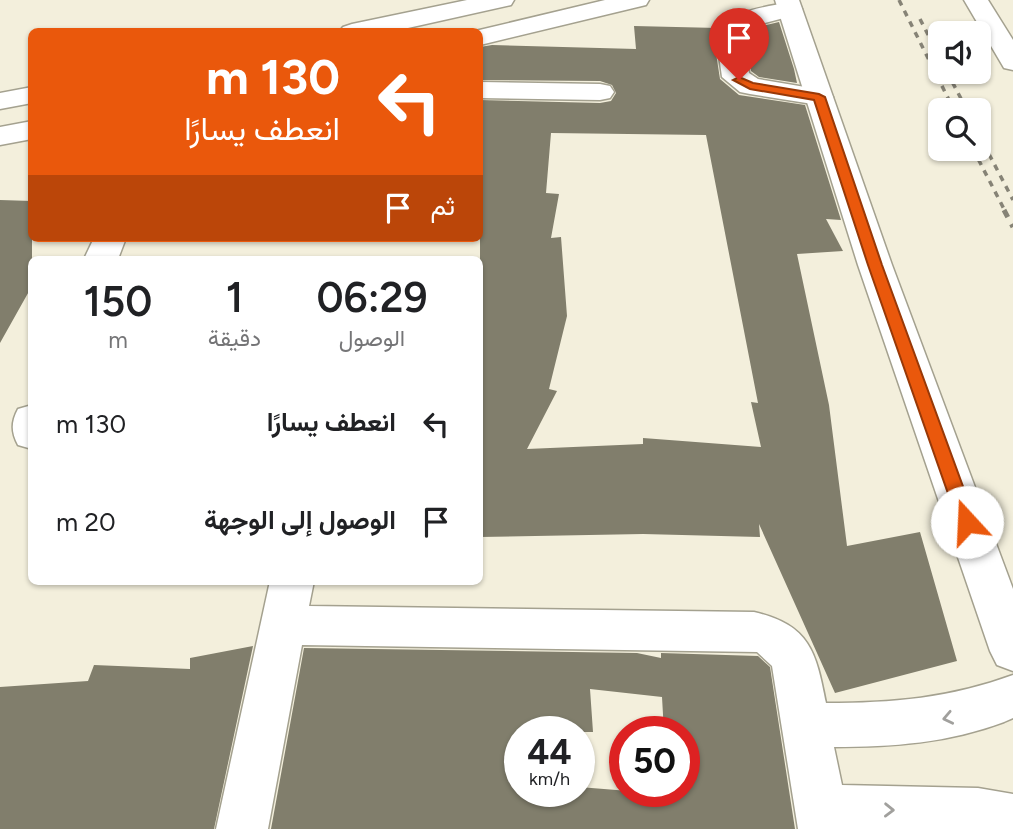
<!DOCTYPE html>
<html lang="ar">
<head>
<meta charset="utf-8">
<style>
  body { margin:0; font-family:Figtree,Vazirmatn,sans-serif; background:#f2f2f2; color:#202124; direction:rtl; height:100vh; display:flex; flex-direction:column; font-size:26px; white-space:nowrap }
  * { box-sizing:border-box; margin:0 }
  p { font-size:23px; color:#757577 }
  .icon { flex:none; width:38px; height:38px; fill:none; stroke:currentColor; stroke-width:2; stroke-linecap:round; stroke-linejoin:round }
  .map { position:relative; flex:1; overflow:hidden; direction:ltr }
  .drawer { position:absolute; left:28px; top:256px; width:455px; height:329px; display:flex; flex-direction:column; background:#fff; border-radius:10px; box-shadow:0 2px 5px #0004; direction:rtl }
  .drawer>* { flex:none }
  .guide { position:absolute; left:28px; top:28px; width:455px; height:214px; border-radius:10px; box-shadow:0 2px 5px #0004; direction:rtl; background:#ea580c; color:#fff; overflow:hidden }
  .buttons { position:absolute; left:928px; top:21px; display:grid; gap:14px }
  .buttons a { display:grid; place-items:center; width:63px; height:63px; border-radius:10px; background:#fff; box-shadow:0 2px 5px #0004; font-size:35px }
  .speed { position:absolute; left:504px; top:716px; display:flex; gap:14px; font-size:35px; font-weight:700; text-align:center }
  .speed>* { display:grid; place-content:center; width:91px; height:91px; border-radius:50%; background:#fff; box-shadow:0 2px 5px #0004; line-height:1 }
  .speed small { font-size:18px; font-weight:400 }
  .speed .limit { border:10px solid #d22; background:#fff; color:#111 }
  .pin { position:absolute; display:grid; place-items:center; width:60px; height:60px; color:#fff; margin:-72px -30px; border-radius:50% 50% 50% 0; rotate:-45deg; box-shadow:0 0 7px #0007 }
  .pin .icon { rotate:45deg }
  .me { position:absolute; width:77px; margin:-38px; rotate:340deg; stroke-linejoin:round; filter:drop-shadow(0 0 5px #0008) }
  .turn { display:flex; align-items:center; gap:24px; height:147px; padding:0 28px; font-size:32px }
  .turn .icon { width:91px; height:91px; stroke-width:2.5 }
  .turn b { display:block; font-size:49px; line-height:60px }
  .then { display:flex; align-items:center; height:66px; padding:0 28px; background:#0003; gap:14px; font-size:26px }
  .eta { display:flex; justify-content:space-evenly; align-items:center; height:119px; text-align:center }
  .eta b { font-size:42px; font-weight:600; line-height:49px }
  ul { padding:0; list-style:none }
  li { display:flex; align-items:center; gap:21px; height:98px; padding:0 28px }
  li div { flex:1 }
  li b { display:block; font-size:26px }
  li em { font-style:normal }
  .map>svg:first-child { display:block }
  .building { fill:#817e6c; fill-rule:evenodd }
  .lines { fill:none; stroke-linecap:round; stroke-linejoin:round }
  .minor-casing { stroke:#a4a18f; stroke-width:3 }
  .major-casing { stroke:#a4a18f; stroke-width:3 }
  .minor { fill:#fff; fill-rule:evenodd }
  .major { fill:#fff; fill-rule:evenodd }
  .rail-far1 { stroke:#868376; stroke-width:3.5; stroke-dasharray:6 6; stroke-linecap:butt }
  .rail { stroke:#868376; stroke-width:5; stroke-dasharray:8 8; stroke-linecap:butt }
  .oneway { stroke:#a1a09d }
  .route { fill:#ea580c; stroke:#983908; stroke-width:2 }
</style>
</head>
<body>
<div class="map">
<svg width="1013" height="829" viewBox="0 0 1013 829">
  <rect width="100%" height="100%" fill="#f3efdc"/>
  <path class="building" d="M779 22 794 69 797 83 759 77 751 71 745 36 758 27Z
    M634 26 718 28 713 34 720 79 739 95 805 105 841 220 826 219 843 251 797 254 829 405 847 546 920 532 957 661 835 693 759 524 760 537 643 534 480 537V100L600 103 611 101 616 93 612 85 600 81 480 80V47L492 45 636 49ZM551 133 706 135 758 403 751 402 761 447 643 438V444L527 449 557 391 549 389 567 316 561 237 551 238 559 194 546 193Z
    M0 200 32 201V286L0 343Z
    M253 646 214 829H0V687L88 681 94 665 190 669V658Z
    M304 648 637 653 661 658V653L758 656 770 667 795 829H271ZM590 689 662 697 664 732H684V791H666V794L579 787V791H520V732H593Z"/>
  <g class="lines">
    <g class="minor-casing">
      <path id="minor" d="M467 0H514L511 5 390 32H339L343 27 352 24Z
        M605 0H649L646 5 480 45V32H471Z
        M790 2 799 4 802 9 799 14 757 25 742 35 749 73 758 79 829 91 833 97 829 103 819 105 750 94 740 92 722 77 716 34C733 9 763 8 790 2Z
        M480 82 600 84 610 86 614 92 610 98 600 100 480 98Z
        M32 87V103L0 109V93Z
        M32 121V139L0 145V127Z
        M94 238H126L118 259H84Z
        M32 405V449L18 445C11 432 11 422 18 409Z
        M270 581H314L309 606 754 612C810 625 816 652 826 703 892 703 951 698 1013 675V718L1004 722C948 743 893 747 834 747L842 785 978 788 1013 794V829H798L772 666 757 652 302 645 268 829H216Z"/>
    </g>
    <g class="major-casing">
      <path id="major" d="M775 0H799L892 265 1013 589V671L997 665 990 651 858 265Z
        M964 0H988L1013 40V70L1004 68Z"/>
    </g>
    <use href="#minor" class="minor"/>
    <use href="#major" class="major"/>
    <path class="rail-far1" d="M899 0 954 110
      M920 19 940 58
      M947 72 967 110
      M978 133 1013 200
      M973 149 1005 211"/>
    <path class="rail" d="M1004 210 1013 227"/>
  </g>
  <defs><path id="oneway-chevron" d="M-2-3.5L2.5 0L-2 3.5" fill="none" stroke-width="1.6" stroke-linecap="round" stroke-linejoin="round" transform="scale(1.75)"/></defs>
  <g class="oneway">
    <use href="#oneway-chevron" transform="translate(948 718) rotate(168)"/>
    <use href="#oneway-chevron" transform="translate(889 810) rotate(1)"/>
  </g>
  <path class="route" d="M739 77 753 83 819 94 825 97 882 265 976 522 973 527H961L958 522 868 265 814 100 750 89 733 80Z"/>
</svg>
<div class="buttons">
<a><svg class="icon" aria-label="sound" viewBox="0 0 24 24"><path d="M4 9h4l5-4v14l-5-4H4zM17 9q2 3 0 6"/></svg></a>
<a><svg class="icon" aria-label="search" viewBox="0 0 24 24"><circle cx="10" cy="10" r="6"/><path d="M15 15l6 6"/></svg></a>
</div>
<div class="speed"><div>44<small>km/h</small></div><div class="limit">50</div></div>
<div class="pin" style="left:739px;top:80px;background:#d93025"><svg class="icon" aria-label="arrive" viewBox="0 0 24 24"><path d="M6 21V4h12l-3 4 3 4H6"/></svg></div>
<svg class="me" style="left:967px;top:522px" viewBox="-20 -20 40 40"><circle r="19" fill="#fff"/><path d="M0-13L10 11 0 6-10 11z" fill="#ea580c"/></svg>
<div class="guide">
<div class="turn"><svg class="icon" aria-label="left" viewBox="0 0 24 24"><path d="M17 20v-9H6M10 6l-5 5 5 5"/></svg><div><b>130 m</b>انعطف يسارًا</div></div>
<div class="then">ثم<svg class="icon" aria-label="arrive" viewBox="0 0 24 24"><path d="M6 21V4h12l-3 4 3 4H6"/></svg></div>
</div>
<section class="drawer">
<div class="eta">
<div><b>06:29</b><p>الوصول</p></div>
<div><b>1</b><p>دقيقة</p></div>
<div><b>150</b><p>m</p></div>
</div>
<ul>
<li><svg class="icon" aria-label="left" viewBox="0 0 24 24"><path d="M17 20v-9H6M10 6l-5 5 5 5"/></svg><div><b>انعطف يسارًا</b></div><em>130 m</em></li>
<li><svg class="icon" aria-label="arrive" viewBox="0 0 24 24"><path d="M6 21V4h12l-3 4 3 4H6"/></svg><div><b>الوصول إلى الوجهة</b></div><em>20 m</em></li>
</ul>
</section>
</div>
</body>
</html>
